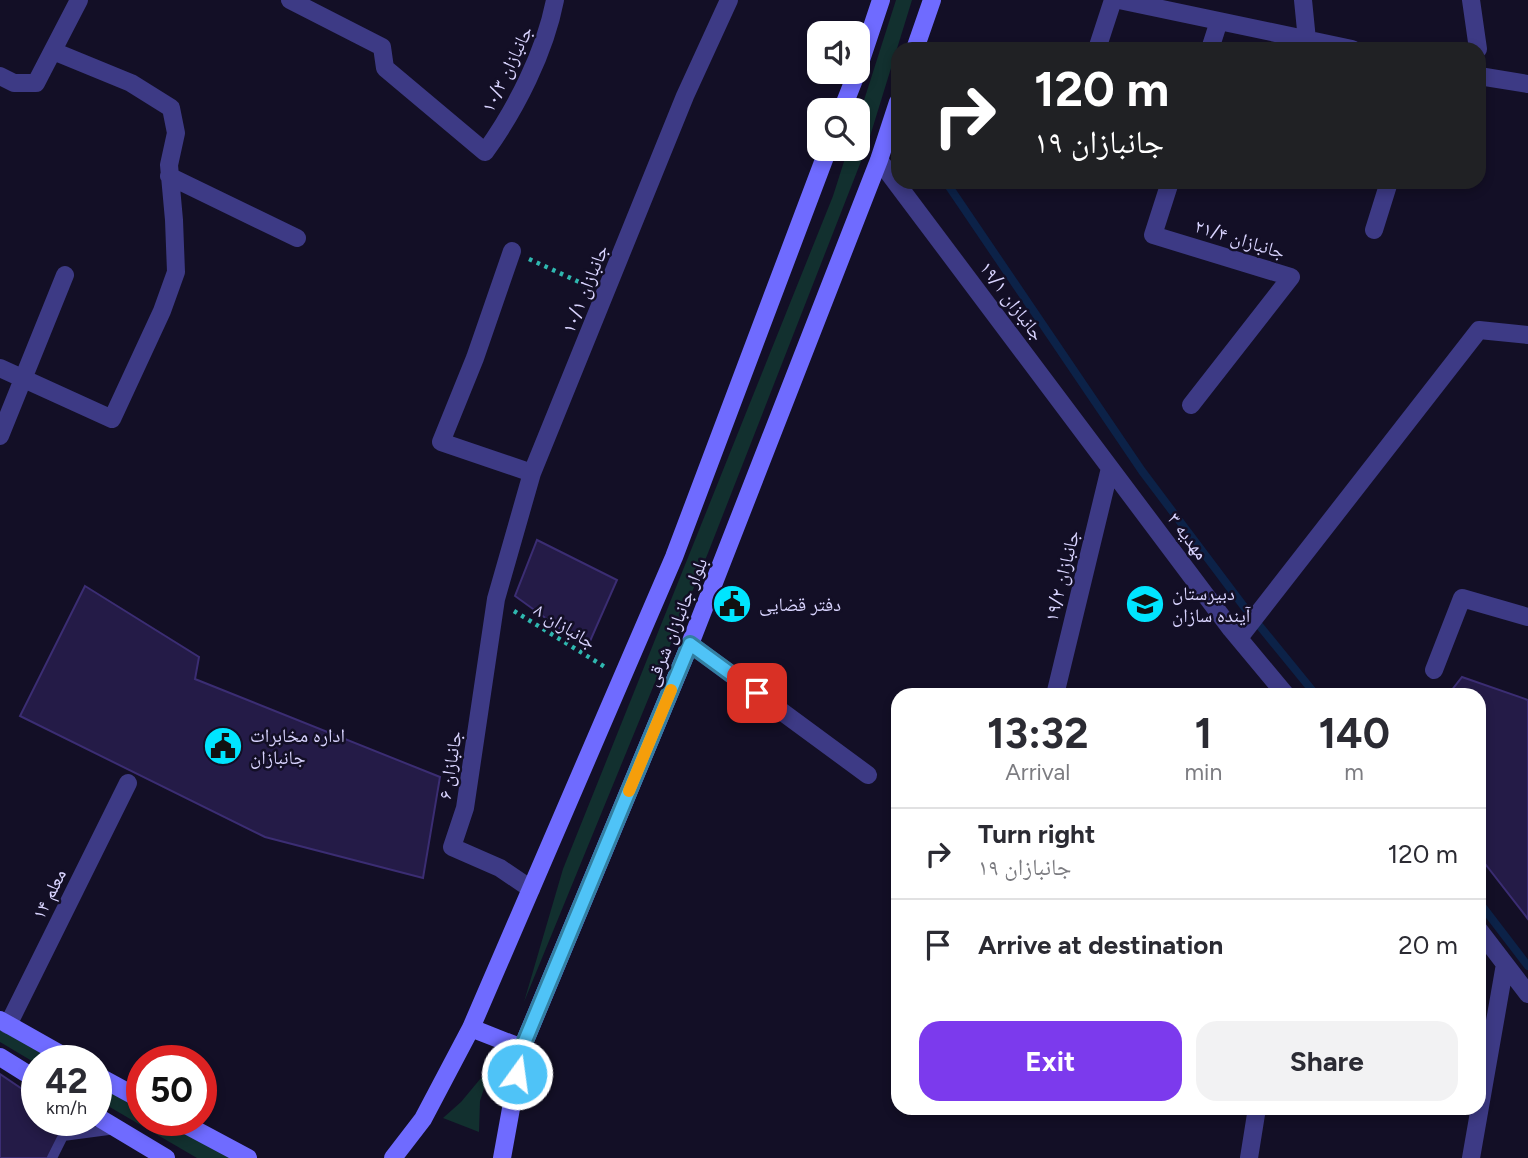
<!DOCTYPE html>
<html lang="en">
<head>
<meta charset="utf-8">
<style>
  body { margin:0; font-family:Figtree,"Noto Naskh Arabic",sans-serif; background:#f2f2f3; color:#2b2b33; height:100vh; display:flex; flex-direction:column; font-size:26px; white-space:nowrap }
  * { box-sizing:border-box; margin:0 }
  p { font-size:23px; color:#7c7c81 }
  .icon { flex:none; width:38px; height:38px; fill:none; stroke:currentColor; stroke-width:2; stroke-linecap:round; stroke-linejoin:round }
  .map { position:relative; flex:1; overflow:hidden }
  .panel { position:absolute; left:891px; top:688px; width:595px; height:427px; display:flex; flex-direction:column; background:#fff; border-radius:21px; box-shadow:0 4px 10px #0003 }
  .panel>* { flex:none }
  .banner { position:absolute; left:891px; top:42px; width:595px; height:147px; border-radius:21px; box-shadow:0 4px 10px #0003; background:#202124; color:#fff; overflow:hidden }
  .controls { position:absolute; left:807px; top:21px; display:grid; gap:14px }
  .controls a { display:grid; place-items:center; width:63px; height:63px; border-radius:14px; background:#fff; box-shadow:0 4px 10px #0003; font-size:35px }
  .speed { position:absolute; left:21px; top:1045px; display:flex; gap:14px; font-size:35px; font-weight:700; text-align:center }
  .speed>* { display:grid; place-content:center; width:91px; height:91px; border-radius:50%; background:#fff; box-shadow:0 4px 10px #0003; line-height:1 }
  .speed small { font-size:18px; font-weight:400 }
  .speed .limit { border:10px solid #d22; background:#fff; color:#111 }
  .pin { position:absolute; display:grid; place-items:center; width:60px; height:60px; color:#fff; margin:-30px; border-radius:14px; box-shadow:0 4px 10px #0006 }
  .me { position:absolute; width:77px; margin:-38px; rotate:14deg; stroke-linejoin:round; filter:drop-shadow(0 0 5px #0008) }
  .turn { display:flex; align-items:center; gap:24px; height:147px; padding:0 28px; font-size:32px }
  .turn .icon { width:91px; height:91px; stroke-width:2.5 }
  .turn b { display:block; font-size:49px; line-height:60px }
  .eta { display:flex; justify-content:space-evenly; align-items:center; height:119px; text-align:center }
  .eta b { font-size:42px; font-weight:700; line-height:49px }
  .action { display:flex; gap:14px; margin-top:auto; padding:14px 28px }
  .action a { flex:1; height:80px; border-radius:21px; background:#7c3aed; color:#fff; font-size:28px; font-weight:700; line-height:80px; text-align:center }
  .action a+a { background:#f2f2f3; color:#2b2b33 }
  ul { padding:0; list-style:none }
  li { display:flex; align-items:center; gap:21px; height:91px; padding:0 28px; border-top:2px solid #e1e1e2 }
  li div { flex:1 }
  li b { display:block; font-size:26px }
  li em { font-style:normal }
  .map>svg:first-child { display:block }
  .green { fill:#12302f }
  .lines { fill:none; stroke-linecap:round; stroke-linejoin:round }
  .stream { stroke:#0c2248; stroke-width:8 }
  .building { fill:#241b47; stroke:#3b2d73; stroke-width:2 }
  .path { stroke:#2fb8b0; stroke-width:4.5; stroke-dasharray:3.5 5; stroke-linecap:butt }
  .service { stroke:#3d3a85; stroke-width:10 }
  .minor { stroke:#3d3a85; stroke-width:18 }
  .secondary { stroke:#6f6bff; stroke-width:18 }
  .route-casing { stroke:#337fa1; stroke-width:18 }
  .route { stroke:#4fc3f7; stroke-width:12 }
  .slow { stroke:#f59e0b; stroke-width:12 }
  .labels { text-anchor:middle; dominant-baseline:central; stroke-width:5; stroke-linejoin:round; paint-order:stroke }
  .street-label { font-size:19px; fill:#d9d4ff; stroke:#130f26 }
  .poi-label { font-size:19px; fill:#d9d4ff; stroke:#130f26; text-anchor:start }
</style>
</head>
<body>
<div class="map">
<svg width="1528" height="1158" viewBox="0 0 1528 1158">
  <rect width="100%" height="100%" fill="#130f26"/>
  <path class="green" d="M896 0H912L867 146 708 553 524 1002 563 869 833 196 848 149H858V119Z
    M0 1025 61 1060H37V1064L0 1042Z
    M491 1066 480 1101 479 1132 443 1118 461 1102Z
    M96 1081 142 1108V1120H163L229 1158H197L96 1099Z"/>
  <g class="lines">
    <path class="stream" d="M946 182 1142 471 1245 608 1316 695
      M1479 902 1528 966"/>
  </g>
  <path class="building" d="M537 540 617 580 587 648 515 596Z
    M85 586 199 657 195 679 440 777 423 878 265 837 20 716Z
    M1462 677 1528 700V919L1479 856V695H1448Z
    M0 1074 37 1099V1120H68L48 1158H0Z"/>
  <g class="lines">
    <path class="path" d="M529 259 588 286
      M514 611 605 667"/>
    <path class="service" d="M52 1158 63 1136 116 1129"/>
    <path class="minor" d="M290 0 382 47 385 68 485 152C516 109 545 52 555 0
      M1119 0 1352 49
      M1303 0 1307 40
      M1471 0 1478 49
      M1097 49 1113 0
      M1210 49 1219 21
      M0 76 14 83H36L79 0
      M1479 76 1528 84
      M879 160 1231 629 1286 695
      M169 176 297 238
      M1170 182 1153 235 1291 277 1191 405
      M1374 230 1389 182
      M512 251 475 358 441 442 532 473
      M0 368 112 419 162 311 176 272 174 220 169 165 176 133 171 108 131 83 53 51
      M0 436 65 275
      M1239 638 1479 330 1528 335
      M690 644 868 775
      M1434 670 1462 598 1528 617
      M1055 695 1110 468
      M531 889 500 868 452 847 465 808 496 599 532 473 685 96 729 0
      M1479 930 1528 994
      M8 1025 128 783
      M1249 1158 1257 1108
      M1471 1158 1505 964"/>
    <path class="secondary" d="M915 49 932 0
      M858 69 881 0
      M842 110 857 72
      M0 1020 71 1060
      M471 1028 522 1048
      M0 1057 37 1080
      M96 1075 142 1100
      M96 1116 166 1158
      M177 1120 248 1158
      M393 1158 423 1119 471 1028 674 557 828 149
      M502 1158 522 1048 690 644 879 160 898 102"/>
  </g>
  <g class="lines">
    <g class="route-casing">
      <path id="route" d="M517 1074 522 1048 690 644 757 693"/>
    </g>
    <use href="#route" class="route"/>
    <path class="slow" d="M629 791 671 690"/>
  </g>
  <defs>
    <g id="civic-disc" transform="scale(2.0125)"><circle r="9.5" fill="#00e5ff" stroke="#130f26"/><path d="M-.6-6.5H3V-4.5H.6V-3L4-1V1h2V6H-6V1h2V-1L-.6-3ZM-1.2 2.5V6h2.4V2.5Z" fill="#111"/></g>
    <g id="school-disc" transform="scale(2.0125)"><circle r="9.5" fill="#00e5ff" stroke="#130f26"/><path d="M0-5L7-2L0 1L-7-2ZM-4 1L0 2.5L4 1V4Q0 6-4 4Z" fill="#111"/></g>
  </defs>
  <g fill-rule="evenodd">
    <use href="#civic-disc" x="732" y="604"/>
    <use href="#school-disc" x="1145" y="604"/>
    <use href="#civic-disc" x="223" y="746"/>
  </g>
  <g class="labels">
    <g class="street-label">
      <text transform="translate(507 69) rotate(-64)">جانبازان ۱۰/۳</text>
      <text transform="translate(1240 239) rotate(17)">جانبازان ۲۱/۴</text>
      <text transform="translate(585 289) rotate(-68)">جانبازان ۱۰/۱</text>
      <text transform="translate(1012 301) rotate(53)">جانبازان ۱۹/۱</text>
      <text transform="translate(1188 536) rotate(53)">مهدیه ۳</text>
      <text transform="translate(1062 576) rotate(-76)">جانبازان ۱۹/۲</text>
      <text transform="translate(676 622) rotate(-68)">بلوار جانبازان شرقی</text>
      <text transform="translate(565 626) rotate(32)">جانبازان ۸</text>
      <text transform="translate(450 765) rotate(-81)">جانبازان ۶</text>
      <text transform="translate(49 894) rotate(-64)">معلم ۱۴</text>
    </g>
    <g class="poi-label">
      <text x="1172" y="593">دبیرستان<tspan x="1172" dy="22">آینده سازان</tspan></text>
      <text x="759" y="604">دفتر قضایی</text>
      <text x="250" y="735">اداره مخابرات<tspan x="250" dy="22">جانبازان</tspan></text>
    </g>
  </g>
</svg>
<div class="controls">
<a><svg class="icon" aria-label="sound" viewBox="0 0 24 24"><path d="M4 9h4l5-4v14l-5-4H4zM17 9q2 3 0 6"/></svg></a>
<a><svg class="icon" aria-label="search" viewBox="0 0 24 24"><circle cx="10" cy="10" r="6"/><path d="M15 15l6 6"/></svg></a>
</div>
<div class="speed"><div>42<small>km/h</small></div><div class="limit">50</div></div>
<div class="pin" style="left:757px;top:693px;background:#d93025"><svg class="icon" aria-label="arrive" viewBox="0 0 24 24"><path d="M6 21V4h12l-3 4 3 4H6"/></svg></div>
<svg class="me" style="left:517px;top:1074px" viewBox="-20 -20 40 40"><circle r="17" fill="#4fc3f7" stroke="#fff" stroke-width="3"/><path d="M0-11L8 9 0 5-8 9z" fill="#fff"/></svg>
<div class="banner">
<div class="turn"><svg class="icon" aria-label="right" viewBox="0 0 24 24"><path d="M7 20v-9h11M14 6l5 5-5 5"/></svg><div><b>120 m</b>جانبازان ۱۹</div></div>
</div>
<section class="panel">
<div class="eta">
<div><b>13:32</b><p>Arrival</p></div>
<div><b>1</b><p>min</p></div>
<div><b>140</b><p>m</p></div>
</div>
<ul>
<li><svg class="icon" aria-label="right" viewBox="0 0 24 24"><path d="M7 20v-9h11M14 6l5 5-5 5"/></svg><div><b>Turn right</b><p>جانبازان ۱۹</p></div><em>120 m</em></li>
<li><svg class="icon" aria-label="arrive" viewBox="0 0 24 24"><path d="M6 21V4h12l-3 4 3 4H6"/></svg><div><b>Arrive at destination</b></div><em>20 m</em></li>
</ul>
<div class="action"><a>Exit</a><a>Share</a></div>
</section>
</div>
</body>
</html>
